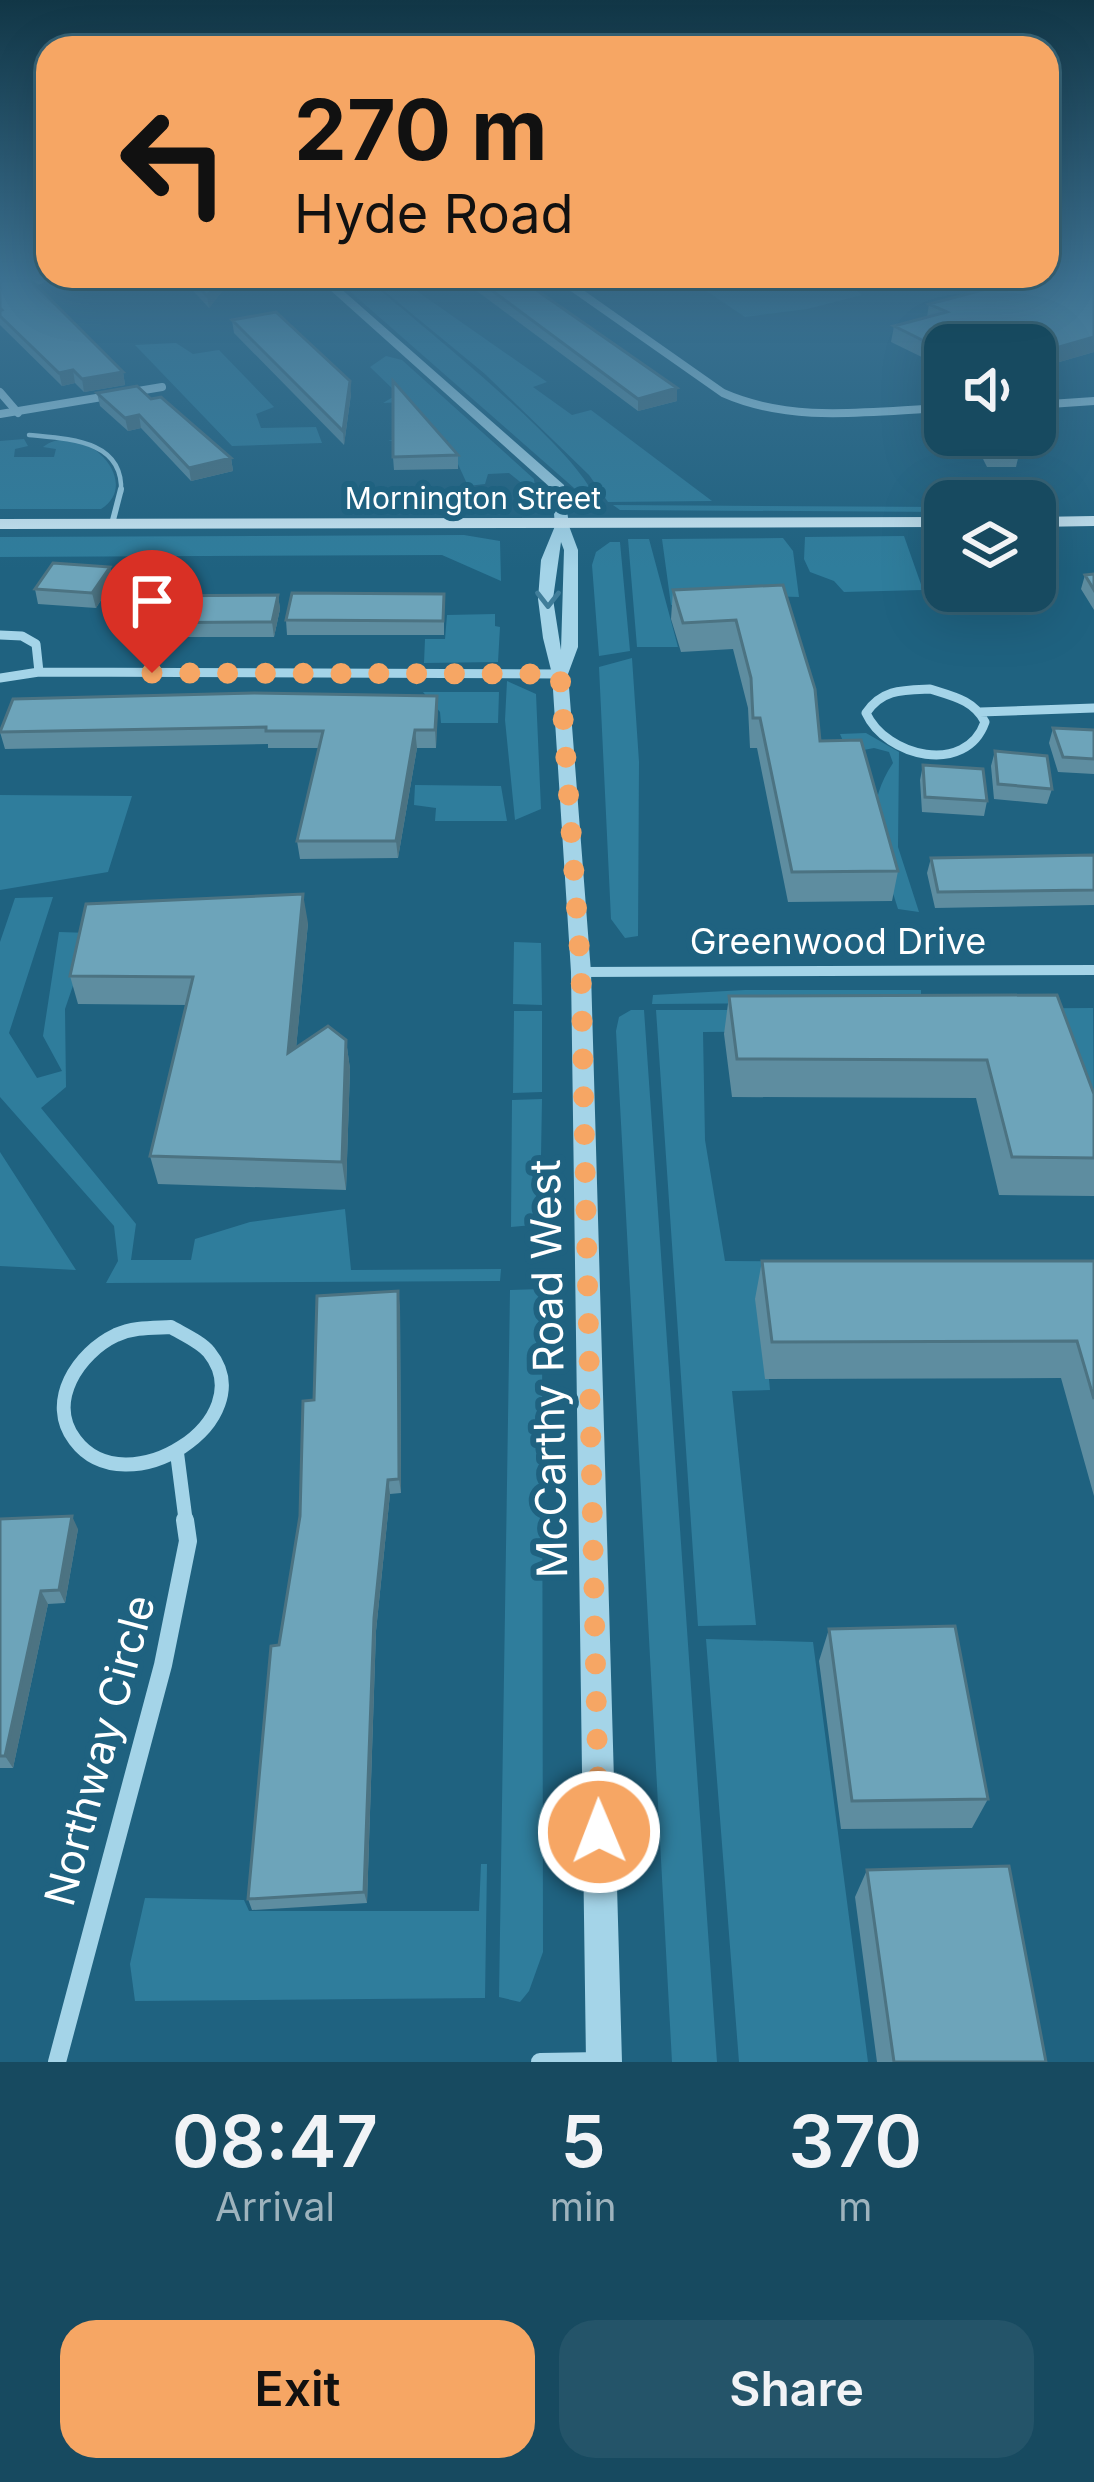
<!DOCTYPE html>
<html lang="en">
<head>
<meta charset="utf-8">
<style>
  body { margin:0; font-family:Inter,sans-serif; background:#245469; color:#f1f3f6; height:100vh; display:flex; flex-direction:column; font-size:45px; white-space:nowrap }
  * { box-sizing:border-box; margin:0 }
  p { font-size:39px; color:#9eb3bd }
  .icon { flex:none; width:66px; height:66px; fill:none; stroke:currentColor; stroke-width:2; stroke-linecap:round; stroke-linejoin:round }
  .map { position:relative; height:2062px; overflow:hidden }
  .panel { display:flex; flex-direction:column; background:#174a60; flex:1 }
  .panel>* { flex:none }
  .banner { position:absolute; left:36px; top:36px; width:1023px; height:252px; border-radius:36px; box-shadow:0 12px 48px #0002,0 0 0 3px #366275; background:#f6a664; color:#111; overflow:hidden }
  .tools { position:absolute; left:924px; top:324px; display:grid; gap:24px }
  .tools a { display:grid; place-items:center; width:132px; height:132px; border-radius:24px; background:#174a60; box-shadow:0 12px 48px #0002,0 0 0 3px #366275; font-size:60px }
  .pin { position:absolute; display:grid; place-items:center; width:102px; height:102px; color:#fff; margin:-123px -51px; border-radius:50% 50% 50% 0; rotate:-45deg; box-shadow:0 0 12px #0007 }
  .pin .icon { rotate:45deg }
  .me { position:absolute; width:132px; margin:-66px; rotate:359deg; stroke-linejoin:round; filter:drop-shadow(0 0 9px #0008) }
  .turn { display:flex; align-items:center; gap:42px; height:252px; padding:0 60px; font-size:54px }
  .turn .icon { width:156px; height:156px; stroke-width:2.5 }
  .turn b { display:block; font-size:84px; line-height:102px }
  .eta { display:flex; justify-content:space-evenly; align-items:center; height:204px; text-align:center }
  .eta b { font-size:72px; font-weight:600; line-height:84px }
  .primary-button { display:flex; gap:24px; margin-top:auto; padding:24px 60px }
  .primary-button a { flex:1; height:138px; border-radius:36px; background:#f6a664; color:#111; font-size:48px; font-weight:600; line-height:138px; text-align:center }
  .primary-button a+a { background:#245469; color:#f1f3f6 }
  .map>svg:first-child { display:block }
  .green { fill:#2f7d9c }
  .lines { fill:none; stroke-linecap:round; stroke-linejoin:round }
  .service-far1 { stroke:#a4d4e8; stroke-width:4.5 }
  .service { stroke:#a4d4e8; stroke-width:6 }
  .minor-far4 { stroke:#a4d4e8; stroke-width:8 }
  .minor-far3 { stroke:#a4d4e8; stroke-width:9 }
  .minor-far2 { stroke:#a4d4e8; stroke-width:10 }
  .minor-far1 { stroke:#a4d4e8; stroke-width:14 }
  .minor { stroke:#a4d4e8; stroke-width:18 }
  .tertiary { fill:#a4d4e8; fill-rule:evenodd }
  .secondary { fill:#ceeaf6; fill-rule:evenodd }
  .wall { fill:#5e8da0 }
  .shaded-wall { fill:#4c7382 }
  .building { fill:#6da4ba; stroke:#4c7382; stroke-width:3 }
  .oneway { stroke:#407e9a }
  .route { stroke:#f6a664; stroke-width:21; stroke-dasharray:0 37.8 }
  .labels { text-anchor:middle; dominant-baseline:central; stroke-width:12; stroke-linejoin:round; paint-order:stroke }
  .far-street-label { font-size:30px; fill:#fff; stroke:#1f6280 }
  .street-label { font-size:36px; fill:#fff; stroke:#1f6280 }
  .near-street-label { font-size:42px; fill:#fff; stroke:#1f6280 }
</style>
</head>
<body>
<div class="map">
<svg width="1094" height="2062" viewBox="0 0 1094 2062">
  <rect width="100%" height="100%" fill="#1f6280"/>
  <path class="green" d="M337 280H365L386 295C431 334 579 451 595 499L590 501 574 488Z
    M371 280H401L547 382 533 387 572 415 591 410 712 501 608 502 589 475 485 374Z
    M690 280H863L864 281 854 289 862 295 807 309 745 317Z
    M176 343 193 354 219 350 274 407 256 414 261 428 316 427 322 443 232 446 135 345Z
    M386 356 402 360 534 479 535 488 529 489 509 473 488 474 485 484 468 486 447 440 388 441 429 430 401 402 383 403 398 394 370 367Z
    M24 439 28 446 15 449 14 457H54L56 449 43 447C81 418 145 481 101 509H0V441Z
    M613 505 945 507V512L620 510Z
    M464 535 500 541 501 581 442 555 0 557V537Z
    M904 536 923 590 844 592 834 581 810 572 804 559 805 537Z
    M783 538 793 551 799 597 765 596 763 606 671 605 662 539Z
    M628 539H649L678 647H637Z
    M610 542H620L630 651 599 656 592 565 596 552Z
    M495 614V626L500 627 498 662 424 663 425 639H445L447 615Z
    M632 658 639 762 638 936 625 938 611 919 599 667Z
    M507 681 536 694 541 809 515 820 505 720Z
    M423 692H499L498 723H441L440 712Z
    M866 733 899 752 898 847 919 912 898 909C882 854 858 815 893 763L889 752 874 748 848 753 840 734Z
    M415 785 501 786 507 821H435L436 808 414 805Z
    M0 795 132 796 108 872 0 890Z
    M53 897 9 1033 37 1078 62 1071 43 1036 59 932 91 933 65 1009 66 1087 41 1108 136 1224 131 1260H191L195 1239 250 1222 345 1209 351 1270 501 1269 500 1281 106 1283 118 1261 114 1226 0 1097V942L15 898Z
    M514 942 541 943 542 1005 513 1004Z
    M745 990H921V1002L652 1004 653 995Z
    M1093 1008 1094 1115 935 1009Z
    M631 1010H644L717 2062H672L616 1031 619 1017Z
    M656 1010H922L929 1030 703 1032 705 1140 725 1261 1091 1264 761 1295 770 1390 732 1391 756 1625 698 1626Z
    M514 1011H542V1092L513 1093Z
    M542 1099 540 1214 533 1225 511 1227 512 1100Z
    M0 1152 76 1270 0 1266Z
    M542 1289 543 1952 529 1991 520 2002 499 1997 510 1290Z
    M706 1639 813 1642 868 2062H739Z
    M481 1864H487L485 1998 135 2001 130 1964 145 1898 244 1900 249 1911H479Z"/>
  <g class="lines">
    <path class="service-far1" d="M29 435C69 439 124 440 121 492"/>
    <path class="service" d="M112 524 121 489"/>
    <path class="minor-far4" d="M562 280 723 393C793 424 871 411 945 408
      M0 288 40 280
      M0 392 18 413
      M1035 405 1094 401
      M0 414 162 387"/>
    <path class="minor-far3" d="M0 635 22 636 36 644 39 672
      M0 678 39 672 560 674
      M930 689C952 696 974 700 985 722 966 776 886 757 866 713 882 689 903 690 930 689Z
      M980 712 1094 708"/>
    <path class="minor-far2" d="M581 972 1094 970"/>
    <path class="minor-far1" d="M171 1327C183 1334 201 1342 209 1352 264 1420 126 1508 75 1440 46 1402 78 1353 116 1335 134 1327 152 1328 171 1327Z
      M177 1453 186 1523"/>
    <path class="minor" d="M57 2062 163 1665 188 1541 185 1520
      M540 2062 602 2061"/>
    <path class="tertiary" d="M319 280H331L564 485 569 526 578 550V647L568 674 591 972 622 2062H586L571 972 552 674 543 638 538 599 541 560 555 526 552 489ZM561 542 564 550 561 650 553 599Z"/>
    <path class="secondary" d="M1094 516V526L1035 527V517Z
      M945 517V527L0 529V519Z"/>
  </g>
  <path class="wall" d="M183 280H231L209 308Z
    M462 280H522L677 388V401L638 411Z
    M979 280H1094V352L1035 369V345H945V358L932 362 891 342 894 326 927 317 929 304 977 291Z
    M0 281 123 372 125 385 84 392 75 383 62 386 0 325Z
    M232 320 351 394 344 445 234 333Z
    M97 393 151 399 231 458 233 471 191 481 141 428 128 431 100 406Z
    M971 435H1010L1019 454 1016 467H987Z
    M458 455V469L394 470 393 457Z
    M110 567 113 581 96 608 38 604 35 589Z
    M1094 574V610L1081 589 1085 575Z
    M783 585 820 741 898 871 892 901 788 902 757 748H750L748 708 733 649 681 652 671 619 673 590Z
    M444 594V635H287L286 620Z
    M278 595 280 609 274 637H119L116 623Z
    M437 696 436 748H417L398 858 300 859 297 841 319 748H268V744L5 749 0 732Z
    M1053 728 1094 730V774L1058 772 1049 743Z
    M995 751 1052 789 1047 804 994 799 991 766Z
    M923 765 987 801 984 816 922 812 920 780Z
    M1094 855V905L935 908 927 873 931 858Z
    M308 923 296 1048 346 1040 350 1069 346 1190 158 1184 150 1156 187 1005 78 1004 70 976Z
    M1057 995 1094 1094V1196L999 1195 976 1098 732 1097 724 1034 729 996Z
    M762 1261H1094V1496L1061 1378 765 1379 755 1299Z
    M400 1306 401 1493 390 1494 376 1631 367 1903 252 1910 248 1899 279 1645 300 1516 314 1400Z
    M0 1519 78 1529 65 1603 48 1604 13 1768H0Z
    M829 1629 988 1799 972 1828 841 1829 819 1661Z
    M867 1870 1046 2062H877L855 1897Z"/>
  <path class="shaded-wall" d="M220 280H231L209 308 207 296Z
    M1094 337V352L1035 369V354Z
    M952 341 951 345H945V358L932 362 934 346Z
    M73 370 75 383 62 386 59 373Z
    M123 372 125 385 84 392 82 379Z
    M350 381 351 394 344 445 343 431Z
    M677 388V401L638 411V399Z
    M139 415 141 428 128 431 125 418Z
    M231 458 233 471 191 481 189 468Z
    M110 567 113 581 96 608 92 593Z
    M278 595 280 609 274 637 272 622Z
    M437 696 438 713 436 748 435 730Z
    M415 730 417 748 398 858 396 841Z
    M303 894 308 923 293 1081 288 1053Z
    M346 1040 350 1069 346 1190 342 1162Z
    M398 1291 400 1306 401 1493 399 1479Z
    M388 1480 390 1494 376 1631 367 1903 364 1892 374 1618Z
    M72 1516 78 1529 65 1603 59 1590Z
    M41 1591 48 1604 13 1768 5 1756Z"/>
  <path class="building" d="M31 280 123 372 82 379 73 370 59 373 0 316V311L2 310 0 308V281Z
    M192 280H220L207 296Z
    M478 280H522L677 388 638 399Z
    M979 280H1094V337L1035 354V345H960L952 341 934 346 894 326 947 312 929 304 994 287Z
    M276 312 350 381 343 431 232 320Z
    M393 381 458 455 393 457Z
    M137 386 151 399 161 397 231 458 189 468 139 415 125 418 97 393Z
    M980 435H1010L1019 454H990Z
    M53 563 110 567 92 593 35 589Z
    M1094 574V590L1085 575Z
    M783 585 815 689 820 741 861 740 898 871 792 872 760 718H753L751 678 736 620 683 623 673 590Z
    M292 593 444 594 443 621 286 620Z
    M278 595 272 622 116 623 126 596Z
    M254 693 437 696 435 730H415L396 841H297L323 731H266V727L0 732 13 699Z
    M1053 728 1094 730V759L1063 757Z
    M995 751 1047 756 1052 789 998 784Z
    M923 765 983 769 987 801 925 797Z
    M1094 855V890L938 892 931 858Z
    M303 894 288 1053 328 1026 346 1040 342 1162 150 1156 193 977 70 976 86 904Z
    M1057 995 1094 1094V1158L1012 1157 987 1060 737 1059 729 996Z
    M762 1261H1094V1399L1077 1341 772 1342Z
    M398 1291 399 1479 388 1480 374 1618 364 1892 248 1899 271 1646 279 1645 300 1516 303 1401 314 1400 317 1296Z
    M72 1516 59 1590 41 1591 5 1756H0V1519Z
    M955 1626 988 1799 852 1801 829 1629Z
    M1009 1866 1046 2062H894L867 1870Z"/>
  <defs><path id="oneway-chevron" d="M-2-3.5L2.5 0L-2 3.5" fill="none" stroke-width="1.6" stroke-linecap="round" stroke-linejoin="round" transform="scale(3)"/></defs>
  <use class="oneway" href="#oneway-chevron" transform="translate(548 599) rotate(90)"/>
  <linearGradient id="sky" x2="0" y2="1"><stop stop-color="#113646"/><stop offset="0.49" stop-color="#3c7191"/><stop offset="1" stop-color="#3c7191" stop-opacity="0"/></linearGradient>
  <rect width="1094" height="569" fill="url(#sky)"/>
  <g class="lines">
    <path class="route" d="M152 673 560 674 581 972 599 1832"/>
  </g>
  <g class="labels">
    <g class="far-street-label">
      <text x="473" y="498">Mornington Street</text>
    </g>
    <g class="street-label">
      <text x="838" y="941">Greenwood Drive</text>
    </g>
    <g class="near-street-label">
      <text transform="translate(548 1369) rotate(-91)">McCarthy Road West</text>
      <text transform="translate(99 1750) rotate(-75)">Northway Circle</text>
    </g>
  </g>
</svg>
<div class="tools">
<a><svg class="icon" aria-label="sound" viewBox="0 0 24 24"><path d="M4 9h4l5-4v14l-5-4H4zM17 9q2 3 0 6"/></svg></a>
<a><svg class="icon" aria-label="layers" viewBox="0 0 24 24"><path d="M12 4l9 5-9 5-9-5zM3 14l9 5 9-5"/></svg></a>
</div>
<div class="pin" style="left:152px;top:673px;background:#d93025"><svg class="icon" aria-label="arrive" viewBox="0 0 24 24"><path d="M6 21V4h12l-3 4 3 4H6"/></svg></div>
<svg class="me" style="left:599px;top:1832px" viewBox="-20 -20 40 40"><circle r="17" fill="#f6a664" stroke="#fff" stroke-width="3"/><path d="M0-11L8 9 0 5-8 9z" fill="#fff"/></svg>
<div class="banner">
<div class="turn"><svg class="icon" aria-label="left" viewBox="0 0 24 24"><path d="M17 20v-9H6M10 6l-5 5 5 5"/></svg><div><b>270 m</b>Hyde Road</div></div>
</div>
</div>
<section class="panel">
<div class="eta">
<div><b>08:47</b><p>Arrival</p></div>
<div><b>5</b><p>min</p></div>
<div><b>370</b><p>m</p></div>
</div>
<div class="primary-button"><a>Exit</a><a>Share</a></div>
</section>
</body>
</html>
